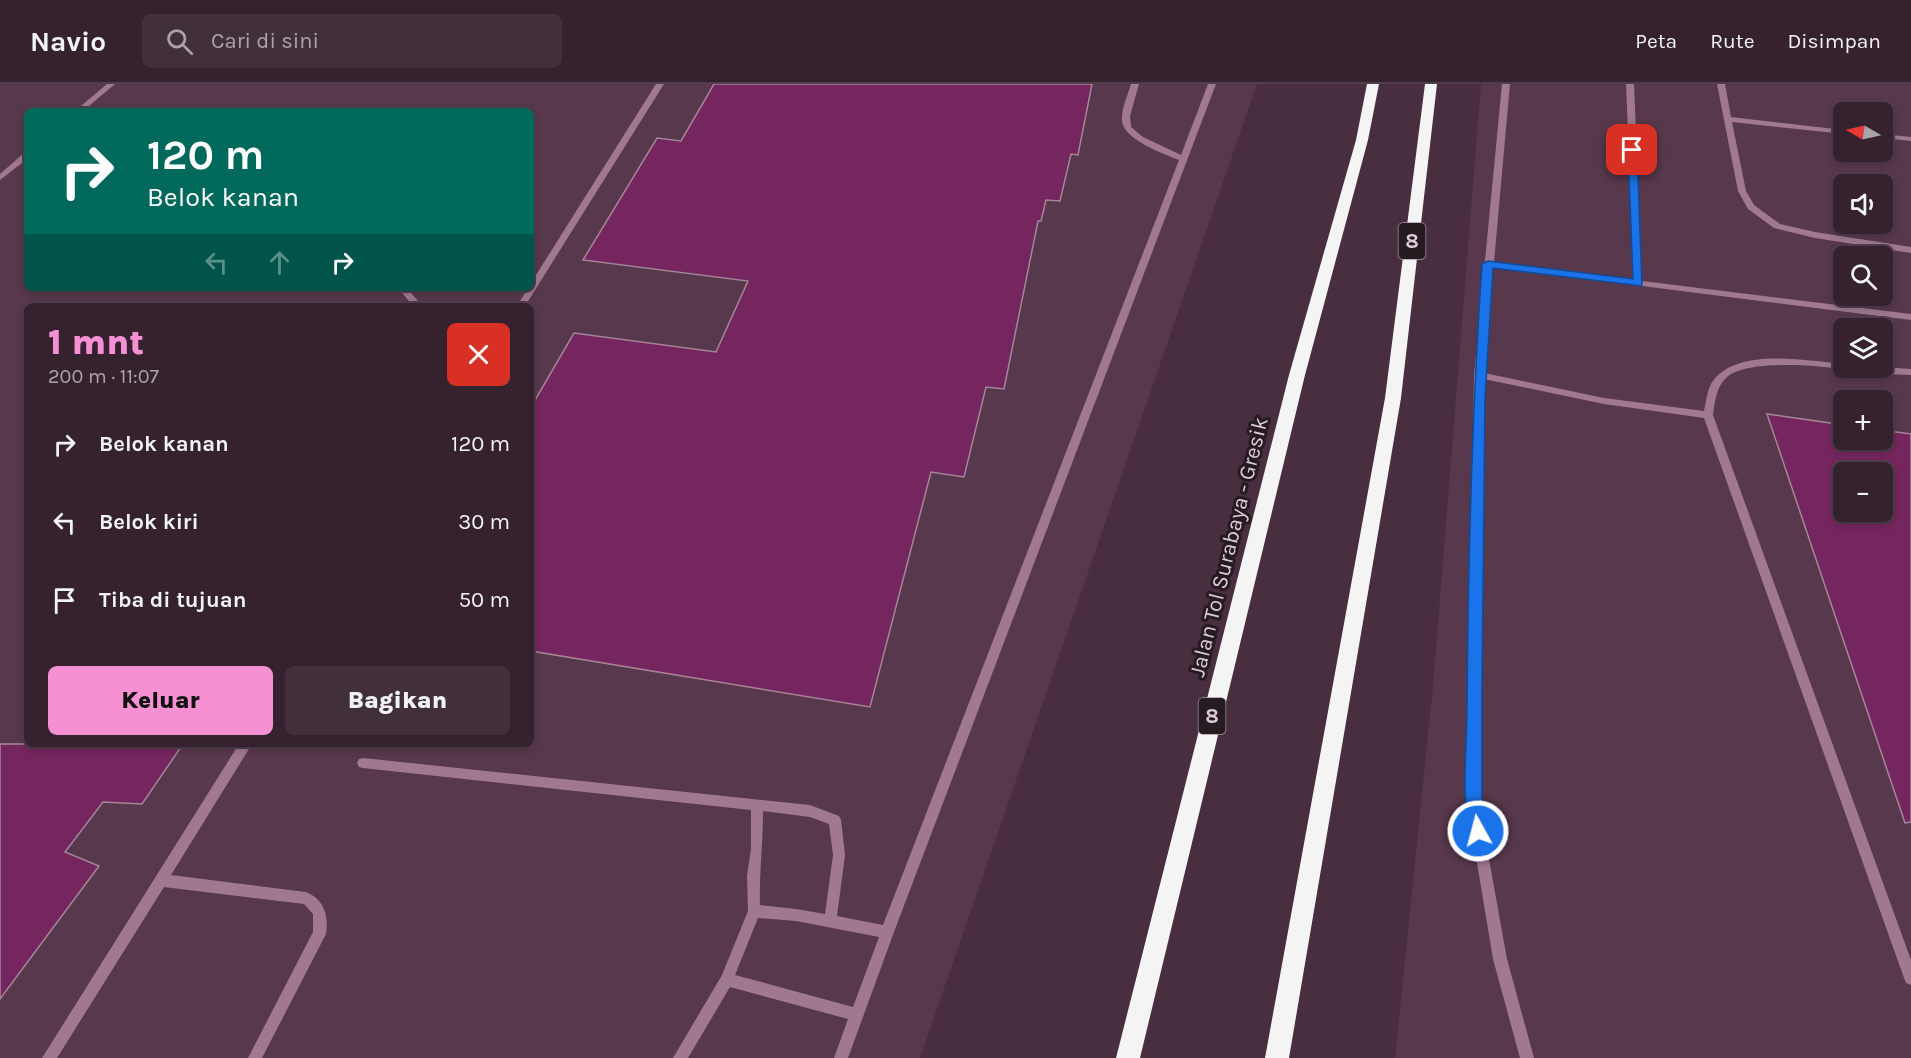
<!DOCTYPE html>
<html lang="id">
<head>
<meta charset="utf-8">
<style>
  body { margin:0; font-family:Karla,sans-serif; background:#412f3b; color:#f1f3f6; height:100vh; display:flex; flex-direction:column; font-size:22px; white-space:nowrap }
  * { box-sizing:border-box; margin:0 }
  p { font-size:20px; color:#aaa4aa }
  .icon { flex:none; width:33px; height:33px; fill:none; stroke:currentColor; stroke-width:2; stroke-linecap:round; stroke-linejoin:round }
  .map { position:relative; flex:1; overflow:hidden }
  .drawer { position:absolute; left:24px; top:219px; width:510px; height:444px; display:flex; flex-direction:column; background:#36222f; border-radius:9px; box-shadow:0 3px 9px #0003,0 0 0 2px #503f4b }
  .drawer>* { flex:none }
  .banner { position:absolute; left:24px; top:24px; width:510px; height:183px; border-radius:9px; box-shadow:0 3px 9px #0003,0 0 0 2px #503f4b; background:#00695c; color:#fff; overflow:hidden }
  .needle { width:39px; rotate:279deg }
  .controls { position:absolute; left:1833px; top:18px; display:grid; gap:12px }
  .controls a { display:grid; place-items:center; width:60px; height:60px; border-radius:9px; background:#36222f; box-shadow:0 3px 9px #0003,0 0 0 2px #503f4b; font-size:30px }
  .pin { position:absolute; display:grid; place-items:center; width:51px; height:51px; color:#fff; margin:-26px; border-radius:12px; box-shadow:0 3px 9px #0006 }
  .me { position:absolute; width:66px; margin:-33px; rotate:353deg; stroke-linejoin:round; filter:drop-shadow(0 0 4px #0008) }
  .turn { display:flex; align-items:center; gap:21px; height:126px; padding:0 24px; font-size:27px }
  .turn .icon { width:78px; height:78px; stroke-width:2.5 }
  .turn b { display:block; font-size:42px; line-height:51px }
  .lanes { display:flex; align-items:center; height:57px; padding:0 24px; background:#0003; justify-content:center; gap:30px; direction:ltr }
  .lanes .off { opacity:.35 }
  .round { display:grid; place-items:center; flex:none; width:63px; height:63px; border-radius:9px; background:#412f3b }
  .overview { display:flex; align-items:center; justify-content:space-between; height:102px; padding:0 24px }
  h1 { font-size:36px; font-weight:800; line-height:45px; color:#f591d2 }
  .button { display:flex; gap:12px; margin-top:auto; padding:12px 24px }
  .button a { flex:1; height:69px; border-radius:9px; background:#f591d2; color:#111; font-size:24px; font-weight:800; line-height:69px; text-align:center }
  .button a+a { background:#412f3b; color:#f1f3f6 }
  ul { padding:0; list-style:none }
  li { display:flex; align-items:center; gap:18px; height:78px; padding:0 24px }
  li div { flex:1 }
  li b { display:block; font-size:22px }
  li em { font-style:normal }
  header { display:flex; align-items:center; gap:36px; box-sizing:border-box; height:84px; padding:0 30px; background:#36222f; border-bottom:2px solid #503f4b }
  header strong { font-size:28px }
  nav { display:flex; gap:33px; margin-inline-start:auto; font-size:21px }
  .search { width:420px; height:54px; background:#412f3b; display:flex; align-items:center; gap:15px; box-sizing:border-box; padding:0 21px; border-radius:9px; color:#aaa4aa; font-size:22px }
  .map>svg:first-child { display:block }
  .built { fill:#58384c; fill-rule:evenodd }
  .building { fill:#75265e; stroke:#a58699; stroke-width:1.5; fill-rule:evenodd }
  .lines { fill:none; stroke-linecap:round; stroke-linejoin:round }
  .minor { fill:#a07991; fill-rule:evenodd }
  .highway { fill:#f4f4f4; fill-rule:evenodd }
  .route { fill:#1a73e8; stroke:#114b97; stroke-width:1.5 }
  .labels { text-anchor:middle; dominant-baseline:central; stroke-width:6; stroke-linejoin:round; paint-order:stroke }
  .shield { fill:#271b22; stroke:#a798a1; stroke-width:1.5 }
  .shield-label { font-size:21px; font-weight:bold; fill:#decdd7 }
  .street-label { font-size:22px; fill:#decdd7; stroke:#271b22 }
</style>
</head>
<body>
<header>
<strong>Navio</strong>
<div class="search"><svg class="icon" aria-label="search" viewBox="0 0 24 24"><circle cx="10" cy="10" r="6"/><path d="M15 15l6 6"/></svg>Cari di sini</div>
<nav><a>Peta</a><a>Rute</a><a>Disimpan</a></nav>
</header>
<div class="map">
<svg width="1911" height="974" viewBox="0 0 1911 974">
  <rect width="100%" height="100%" fill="#482e3f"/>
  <path class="built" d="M0 0H1257L920 974H0ZM27 27H531V204H27ZM27 222H531V660H27Z
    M1481 0H1911V974H1395L1433 602ZM1844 28H1882V68H1844ZM1844 100H1882V140H1844ZM1844 172H1882V212H1844ZM1844 244H1882V284H1844ZM1844 316H1882V356H1844ZM1844 388H1882V428H1844Z"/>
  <path class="building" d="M714 0H1092L1078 71 1071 70 1060 117 1046 116 1041 137H1038L1004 305 986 303 964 393 931 388 870 623 531 567V323L574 249 716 268 748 197 583 176 657 54 681 57Z
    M1767 330 1844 341V356H1882V346L1911 350V738L1905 739ZM1844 388H1882V428H1844Z
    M0 660H183L142 720 103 718 65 768 99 782 0 915Z"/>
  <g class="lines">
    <path class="minor" d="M107 0H115L83 27H75Z
      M656 0H664L525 222H517L528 204H531V199Z
      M1131 0H1139L1130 32 1131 43 1143 53 1181 71 1208 0H1216L894 848 848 974H834L848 935 730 903 688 974H673L722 891 748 827 747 792 751 765V726L363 684 359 683 357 679 359 675 363 674 810 721 839 732 841 736 845 771 837 832 883 841 1179 76C1164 70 1124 56 1122 37 1121 25 1128 11 1131 0ZM763 727 810 733 829 740 833 771 825 830 796 825 760 821C759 790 763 759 763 727ZM758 834 796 837 879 853 853 923 735 891Z
      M1502 0H1510L1494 178 1634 195 1626 0H1634L1642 197 1911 230V236L1493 183 1484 289 1604 314 1704 327C1706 318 1707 308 1711 300 1734 262 1807 277 1844 280V284L1882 283 1911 285V291C1893 290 1867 291 1850 287 1825 281 1748 275 1727 293 1716 303 1715 317 1713 331L1911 876V901L1906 899 1904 894 1704 334 1604 320 1484 295 1480 725 1507 875 1534 974H1520L1493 875 1468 725 1474 291Z
      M1717 0H1725L1731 33 1844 46V50L1732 38 1746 107 1754 121 1780 140 1815 148 1911 163V169L1815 154 1774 144 1748 125 1738 107Z
      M1882 50 1911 53V57L1882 54Z
      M24 69H27V75L0 96V90Z
      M398 204H407L422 222H413Z
      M239 660H252L171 791 306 808C324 815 329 832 326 850L262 974H248L313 848V830L304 820 164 803 57 974H42Z"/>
    <path class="highway" d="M1367 0H1379L1368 56 1305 291 1140 974H1116L1289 291 1356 56Z
      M1425 0H1437L1401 314 1289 974H1265L1385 314Z"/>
  </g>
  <path class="route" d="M1632 63 1637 66 1642 202 1493 184 1485 314 1482 604V725L1486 747 1484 752 1478 754 1472 752C1460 723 1467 659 1467 625 1468 477 1472 328 1482 180L1488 177 1633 195 1628 66Z"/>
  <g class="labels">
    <g class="shield">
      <rect x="1398.5" y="139" width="27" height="36" rx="4.5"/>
      <rect x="1198.5" y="614" width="27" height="36" rx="4.5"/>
    </g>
    <g class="shield-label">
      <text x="1412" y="157">8</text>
      <text x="1212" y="632">8</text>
    </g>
    <g class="street-label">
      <text transform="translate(1229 463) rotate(-76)">Jalan Tol Surabaya - Gresik</text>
    </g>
  </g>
</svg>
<div class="controls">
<a><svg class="needle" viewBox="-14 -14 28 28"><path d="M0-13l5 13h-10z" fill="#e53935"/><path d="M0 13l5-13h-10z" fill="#aaa4aa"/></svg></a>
<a><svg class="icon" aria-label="sound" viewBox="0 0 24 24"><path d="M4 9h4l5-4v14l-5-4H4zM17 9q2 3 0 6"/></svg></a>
<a><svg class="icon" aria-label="search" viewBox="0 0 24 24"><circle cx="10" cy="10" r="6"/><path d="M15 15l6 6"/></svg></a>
<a><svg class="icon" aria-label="layers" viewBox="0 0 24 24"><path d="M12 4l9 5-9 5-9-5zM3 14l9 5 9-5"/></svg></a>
<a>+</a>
<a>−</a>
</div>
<div class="pin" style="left:1632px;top:66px;background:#d93025"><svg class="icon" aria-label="arrive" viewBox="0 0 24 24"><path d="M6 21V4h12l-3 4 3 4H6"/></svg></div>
<svg class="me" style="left:1478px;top:747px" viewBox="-20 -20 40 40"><circle r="17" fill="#1a73e8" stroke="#fff" stroke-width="3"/><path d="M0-11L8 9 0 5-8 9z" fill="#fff"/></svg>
<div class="banner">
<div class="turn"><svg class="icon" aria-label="right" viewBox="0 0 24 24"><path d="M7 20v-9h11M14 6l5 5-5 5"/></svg><div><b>120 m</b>Belok kanan</div></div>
<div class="lanes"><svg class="icon off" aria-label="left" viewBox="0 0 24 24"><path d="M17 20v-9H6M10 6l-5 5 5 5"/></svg><svg class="icon off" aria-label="ahead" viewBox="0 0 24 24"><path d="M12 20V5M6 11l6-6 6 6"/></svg><svg class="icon" aria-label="right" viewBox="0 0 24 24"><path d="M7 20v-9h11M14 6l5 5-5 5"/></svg></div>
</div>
<section class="drawer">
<div class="overview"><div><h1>1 mnt</h1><p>200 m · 11:07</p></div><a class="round" style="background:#d93025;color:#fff"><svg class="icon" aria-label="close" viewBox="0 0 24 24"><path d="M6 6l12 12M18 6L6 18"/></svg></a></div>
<ul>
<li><svg class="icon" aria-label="right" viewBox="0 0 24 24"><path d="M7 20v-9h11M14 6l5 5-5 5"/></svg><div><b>Belok kanan</b></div><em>120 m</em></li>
<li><svg class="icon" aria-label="left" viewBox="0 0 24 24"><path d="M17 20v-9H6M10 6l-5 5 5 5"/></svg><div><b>Belok kiri</b></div><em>30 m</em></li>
<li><svg class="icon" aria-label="arrive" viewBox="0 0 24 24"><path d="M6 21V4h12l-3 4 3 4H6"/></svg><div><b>Tiba di tujuan</b></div><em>50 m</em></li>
</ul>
<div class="button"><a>Keluar</a><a>Bagikan</a></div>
</section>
</div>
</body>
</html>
